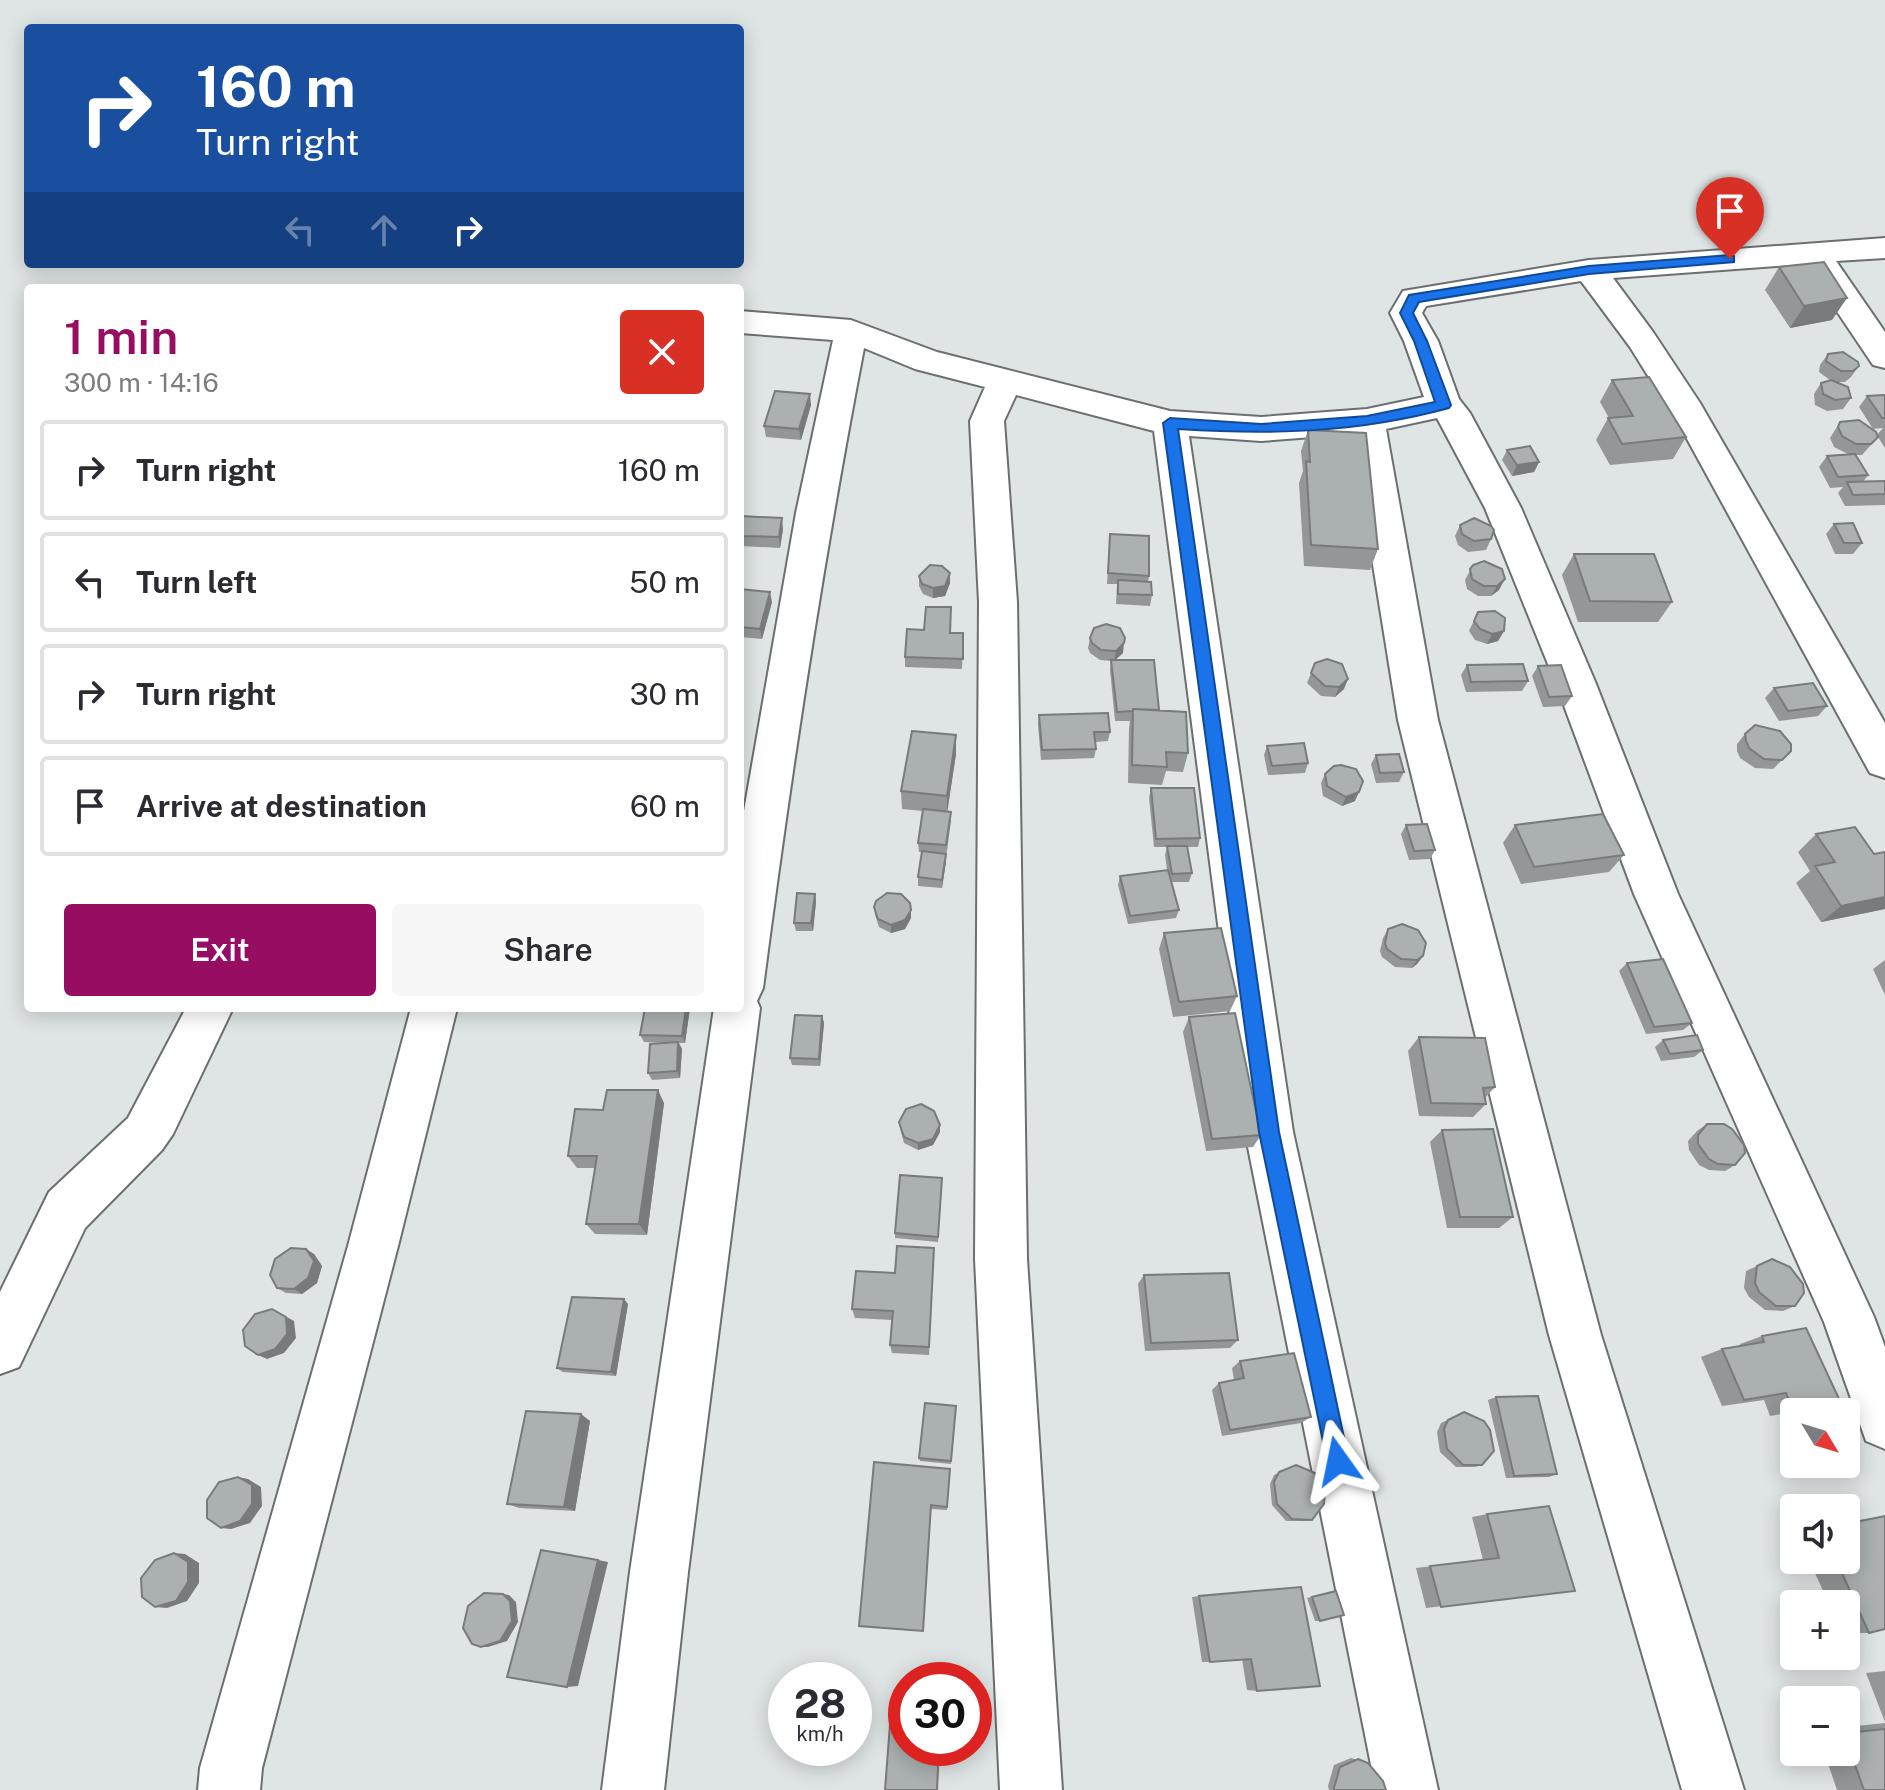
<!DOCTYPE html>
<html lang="en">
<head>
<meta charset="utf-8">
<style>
  body { margin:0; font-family:"Public Sans",sans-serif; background:#f7f7f7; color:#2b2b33; height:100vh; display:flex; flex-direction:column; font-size:30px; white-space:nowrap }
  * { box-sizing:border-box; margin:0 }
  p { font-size:26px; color:#7c7c81 }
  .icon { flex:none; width:44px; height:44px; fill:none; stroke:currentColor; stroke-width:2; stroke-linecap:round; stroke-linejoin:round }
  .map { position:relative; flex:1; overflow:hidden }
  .details { position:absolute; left:24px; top:284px; width:720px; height:728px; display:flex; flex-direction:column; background:#fff; border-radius:8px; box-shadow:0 4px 20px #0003 }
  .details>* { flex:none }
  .guide { position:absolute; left:24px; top:24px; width:720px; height:244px; border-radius:8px; box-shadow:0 4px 20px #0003; background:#1a4fa0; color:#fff; overflow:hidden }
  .needle { width:52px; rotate:128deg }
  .fabs { position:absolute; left:1780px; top:1398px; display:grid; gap:16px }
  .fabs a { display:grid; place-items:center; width:80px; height:80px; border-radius:8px; background:#fff; box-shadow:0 4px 20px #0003; font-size:40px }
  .speed { position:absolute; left:768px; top:1662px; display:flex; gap:16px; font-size:40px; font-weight:700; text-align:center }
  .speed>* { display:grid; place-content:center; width:104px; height:104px; border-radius:50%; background:#fff; box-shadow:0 4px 20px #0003; line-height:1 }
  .speed small { font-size:20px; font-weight:400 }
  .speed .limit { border:12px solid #d22; background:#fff; color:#111 }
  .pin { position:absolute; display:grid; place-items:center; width:68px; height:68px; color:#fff; margin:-82px -34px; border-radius:50% 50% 50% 0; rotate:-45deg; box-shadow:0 0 8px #0007 }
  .pin .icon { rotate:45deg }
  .me { position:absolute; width:88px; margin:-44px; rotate:348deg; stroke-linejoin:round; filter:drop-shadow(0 0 6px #0008) }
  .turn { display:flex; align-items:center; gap:28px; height:168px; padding:0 40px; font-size:36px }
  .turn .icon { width:104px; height:104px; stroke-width:2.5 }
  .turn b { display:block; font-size:56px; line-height:68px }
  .lanes { display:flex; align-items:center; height:76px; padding:0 40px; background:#0003; justify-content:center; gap:40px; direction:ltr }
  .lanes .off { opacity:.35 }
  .round { display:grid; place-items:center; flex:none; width:84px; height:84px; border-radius:8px; background:#f7f7f7 }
  .headline { display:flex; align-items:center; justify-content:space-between; height:136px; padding:0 40px }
  h1 { font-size:48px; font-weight:600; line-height:60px; color:#970d62 }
  .button { display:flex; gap:16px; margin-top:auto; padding:16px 40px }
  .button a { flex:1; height:92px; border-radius:8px; background:#970d62; color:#fff; font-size:32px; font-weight:600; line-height:92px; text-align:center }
  .button a+a { background:#f7f7f7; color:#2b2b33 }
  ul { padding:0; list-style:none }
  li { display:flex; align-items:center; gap:24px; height:100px; margin:0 16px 12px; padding:0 24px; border:4px solid #e1e1e2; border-radius:8px }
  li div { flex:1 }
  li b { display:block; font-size:30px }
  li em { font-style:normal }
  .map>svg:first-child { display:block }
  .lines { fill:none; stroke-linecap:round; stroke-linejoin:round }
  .minor-casing { stroke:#6b6f6f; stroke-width:4 }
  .minor { fill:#fff; fill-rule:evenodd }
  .wall { fill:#939797 }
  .shaded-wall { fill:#787b7b }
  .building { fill:#abb0b0; stroke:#787b7b; stroke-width:2 }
  .route { fill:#1a73e8; stroke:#114b97; stroke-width:2 }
</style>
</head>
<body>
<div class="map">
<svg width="1885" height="1790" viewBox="0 0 1885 1790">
  <rect width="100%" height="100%" fill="#dfe4e4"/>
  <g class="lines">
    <g class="minor-casing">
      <path id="minor" d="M1885 238V258L1836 261 1885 332V368L1873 365 1805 264 1613 278 1653 332 1700 403 1885 723V778L1870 773 1686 437 1630 347 1581 281 1426 306 1422 313 1438 341 1459 399 1470 413 1521 508 1596 684 1678 894 1874 1317 1885 1347V1449L1866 1441 1824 1322 1634 894 1556 684 1485 508 1437 418 1386 429 1438 720 1601 1335 1744 1790H1682L1549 1335 1398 720 1352 434 1261 441 1189 436 1293 1132 1438 1790H1376L1245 1132 1154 431 1016 395 1004 421 1017 602 1027 1259 1062 1790H1000L975 1259 979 602 970 421 985 387 915 369 864 348C823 561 791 773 763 988L757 1001 760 1008 688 1572 664 1790H602L630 1572 714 1008H740V834L796 513 833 340 740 333V311L851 320 937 352 1170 411 1261 417 1367 409 1424 397 1404 341 1390 313 1403 291 1589 260Z
        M186 1008H233L173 1134 162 1150 85 1228 19 1367 0 1374V1292L49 1192 128 1118Z
        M411 1008H457L398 1246 262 1768 260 1790H198L200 1768 348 1246Z"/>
    </g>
    <use href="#minor" class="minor"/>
  </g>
  <path class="wall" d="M1779 267 1832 320 1790 328 1765 290Z
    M1828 354 1859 366 1851 377 1845 382H1836L1851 398 1843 409 1827 411 1815 405 1814 394 1821 383 1830 380 1819 372 1820 365Z
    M1612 380 1686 437 1673 459 1610 465 1596 440 1608 418H1609L1600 402Z
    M1885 395V448L1878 437 1862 455H1855L1868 475 1863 482 1885 481V505L1845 506 1838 493 1843 487 1830 488 1819 467 1827 456 1848 454 1834 447 1830 438 1840 422 1877 435 1883 428 1873 429 1859 407 1867 396Z
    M811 405 801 440 766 437 764 426Z
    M1308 430 1378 549 1370 570 1304 566 1299 483 1303 471 1301 451Z
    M1507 450 1539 462 1534 472 1512 476 1502 460Z
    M740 516 783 529 780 548 740 546Z
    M1834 524 1862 543 1853 554H1835L1826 534Z
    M1460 525 1491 539 1486 550 1468 552 1458 545 1455 536Z
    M1110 534 1149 576 1148 582 1152 595 1150 606 1116 604 1117 584H1107Z
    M1574 554 1672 602 1658 622H1578L1562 575Z
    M1484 561 1499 590 1491 596H1478L1467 589 1465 580 1473 565Z
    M919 576 950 583 945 596 933 598 923 594 919 586Z
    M740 589 772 602 762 639 740 637Z
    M1478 612 1504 631 1498 641 1487 644 1475 640 1469 631Z
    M950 633H963L962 669 905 667V657Z
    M1090 638 1123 653 1115 660 1159 710 1188 753 1183 772 1166 771 1162 785 1128 783 1129 728 1130 721H1115L1110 670 1111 661 1100 660 1090 653 1088 648Z
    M1315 663 1344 689 1335 697 1321 696 1307 683Z
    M1467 665 1528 681 1522 691 1466 692 1461 675Z
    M1538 666 1572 696 1565 706 1543 707 1532 676Z
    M1774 688 1827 706 1818 716 1779 721 1765 698Z
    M1039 715 1110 732 1108 741 1095 742 1096 749 1094 758 1041 760 1038 725Z
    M1745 734 1791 751 1773 769 1755 768 1740 758 1737 751V744Z
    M956 735V754L947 811 951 821 942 888 918 886V877L922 852H919L918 843 923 811 902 809 901 791Z
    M1267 746 1308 763 1305 773 1268 775 1264 755Z
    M1376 755 1404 772 1399 782 1376 783 1371 764Z
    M1325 774 1355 801 1342 806 1323 796 1321 783Z
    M1151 788 1200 838 1198 847H1187L1192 873 1189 882H1172L1179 910 1176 918 1128 924 1118 885 1120 876 1167 870 1165 855 1167 847H1154L1149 798Z
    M1406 825 1435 850 1430 859 1409 860 1401 834Z
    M1515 825 1624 855 1609 872 1521 884 1503 843Z
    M1816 834 1874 854 1885 852V909L1821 922 1796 883 1810 871 1798 852Z
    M815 894 816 902 813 931H796L794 923Z
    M874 907 911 918 905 929 891 933 879 927 875 915Z
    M1388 929 1423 956 1417 964 1412 968 1395 967 1382 957 1380 951 1383 938Z
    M1164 933 1237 996 1230 1011 1173 1017 1159 949Z
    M1885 960V995L1873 969Z
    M1627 963 1692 1023 1683 1030 1646 1034 1619 971Z
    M645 1008H690L685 1043H679L682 1049 680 1078 652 1080 648 1073 668 1043 644 1042 640 1035Z
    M822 1016 824 1023 820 1066 792 1065 790 1058Z
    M1189 1017 1261 1135 1253 1147 1206 1151 1183 1032Z
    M1419 1037 1495 1087 1485 1098 1486 1104 1473 1117 1419 1116 1408 1051Z
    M1663 1040 1703 1050 1694 1057 1661 1061 1655 1047Z
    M664 1103 647 1235 595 1234 586 1224 595 1168H577L568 1156 603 1110Z
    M899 1122 940 1125V1132L933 1145 918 1150 904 1143 900 1128Z
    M1707 1124 1735 1165 1725 1171 1709 1170 1699 1165 1689 1150 1688 1141 1697 1131Z
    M1442 1130 1513 1217 1499 1228H1447L1430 1142Z
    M942 1178 938 1242 895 1238V1233Z
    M934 1248 929 1355 892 1353 890 1345 892 1320 855 1318 852 1309 895 1273Z
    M314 1254 322 1266 317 1283 302 1294 286 1293 277 1288Z
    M1772 1259 1795 1306 1783 1311 1765 1310 1749 1297 1744 1288 1746 1271Z
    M1144 1275 1238 1340 1230 1348 1145 1351 1138 1284Z
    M628 1304 616 1376 563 1372 557 1368Z
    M1762 1336 1840 1401 1816 1408 1770 1416 1764 1400 1722 1406 1701 1357 1722 1349 1741 1346 1740 1344Z
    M1240 1361 1311 1417 1301 1423 1222 1436 1212 1390 1219 1383 1234 1380 1232 1368Z
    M1496 1397 1557 1474 1549 1477 1506 1478 1488 1400Z
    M956 1406 951 1464 920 1461 919 1458Z
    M1457 1416 1482 1465 1475 1467H1456L1440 1452 1437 1432 1441 1423Z
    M590 1421 575 1511 519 1508 507 1504Z
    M1296 1465 1312 1520 1307 1521H1286L1272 1505 1270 1484 1274 1475Z
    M950 1469 947 1510 931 1509 923 1631 859 1626Z
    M1487 1514 1575 1591 1426 1608 1416 1568 1483 1560 1472 1517Z
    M1885 1516 1869 1633H1846V1604H1829L1809 1560H1846V1522Z
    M1336 1591 1320 1621H1315L1307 1598Z
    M1199 1596 1320 1686 1257 1691 1247 1690 1242 1659 1210 1662H1202L1192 1597Z
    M1885 1671V1722L1866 1673Z
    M1885 1723V1790H1837L1824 1752H1846V1727Z
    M1351 1758 1368 1763 1386 1790H1329L1328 1786 1334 1765Z"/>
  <path class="shaded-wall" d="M1847 298 1832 320 1790 328 1804 306Z
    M810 394 811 405 801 440 799 429Z
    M1539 462 1534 472 1512 476 1517 465Z
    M782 518 783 529 780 548 779 537Z
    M950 573V583L945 596 933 598V588Z
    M1505 579 1499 590 1491 596 1497 586Z
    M770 592 772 602 762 639 760 629Z
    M1504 631 1498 641 1487 644 1492 634Z
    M1124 643 1123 653 1114 661 1116 651Z
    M1348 679 1344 689 1335 697 1339 687Z
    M956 735V754L947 814V796Z
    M1359 792 1355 801 1342 806 1346 797Z
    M946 854V862L942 888V880Z
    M815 894 816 902 813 931 811 923Z
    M1885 897V909L1821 922 1841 906Z
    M911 910V918L905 929 891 933V925Z
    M1423 956 1417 964 1412 968 1417 960Z
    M686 1008H690L685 1043 682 1036Z
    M822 1016 824 1023 820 1066 819 1059Z
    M678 1042 682 1049 680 1078 677 1071Z
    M658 1090 664 1103 647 1235 639 1224Z
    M940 1125V1132L933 1145 918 1150V1143Z
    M306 1249 314 1254 322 1266 317 1283 302 1294 294 1289Z
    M624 1299 628 1304 616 1376 611 1372Z
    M272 1309 294 1321 296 1338 284 1353 267 1359 258 1355Z
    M581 1414 590 1421 575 1511 564 1507Z
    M238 1477 248 1479 261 1487 262 1506 250 1523 231 1529 221 1528Z
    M174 1553 185 1554 199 1563V1583L187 1601 167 1608 155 1607Z
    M598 1560 608 1562 578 1686 567 1687Z
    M503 1594 509 1595 516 1602 518 1622 507 1641 488 1647H481Z"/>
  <path class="building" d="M1824 262 1847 298 1804 306 1779 267Z
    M1843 352 1858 362 1859 366 1853 371H1841L1826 361 1828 354Z
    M1649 377 1686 437 1622 444 1608 418 1633 416 1612 380Z
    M1831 380 1848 387 1851 398 1835 400 1823 394 1821 383Z
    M775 391 810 394 799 429 764 426Z
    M1885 395V418H1882L1867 396Z
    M1859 420 1876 432 1878 437 1871 444H1856L1842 436 1838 427 1840 422Z
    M1308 430 1366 433 1378 549 1311 545 1306 461 1310 462Z
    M1530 446 1539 462 1517 465 1507 450Z
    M1855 454 1868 475 1838 477 1827 456Z
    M1885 481V494L1853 495 1847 482Z
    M740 516 782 518 779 537 740 536Z
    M1474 518 1491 526 1494 530 1491 539 1474 541 1462 534 1460 525Z
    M1853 523 1862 543H1844L1834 524Z
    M1110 534 1149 536V576L1108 573Z
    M1574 554H1654L1672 602 1590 601Z
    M1484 561 1502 569 1505 579 1497 586H1484L1472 579 1470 569 1473 565Z
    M930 565 942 566 950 573 945 586 933 588 922 584 919 576Z
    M1118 580 1151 582 1152 595 1118 594Z
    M740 589 770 592 760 629 740 627Z
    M926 607H951L950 633H963V659L905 657 907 629 924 630Z
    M1495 611 1505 618 1504 631 1492 634 1480 629 1474 621 1478 612Z
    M1106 624 1120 628 1125 638 1124 643 1116 651 1101 650 1092 643 1090 638 1094 628Z
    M1327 659 1342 664 1348 679 1339 687 1325 686 1311 673 1315 663Z
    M1111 660H1154L1159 710 1133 709V711L1117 712Z
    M1523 664 1528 681 1471 682 1467 665Z
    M1561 665 1572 696 1549 697 1538 666Z
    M1813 683 1827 706 1788 711 1774 688Z
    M1133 709 1186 712 1188 753 1166 752 1167 767 1132 765Z
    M1108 713 1110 732H1094L1096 749 1042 750 1039 715Z
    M1755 725 1780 731 1791 744V751L1782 760 1764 759 1749 748 1746 741 1745 734Z
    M912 731 956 735 947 796 901 791Z
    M1304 743 1308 763 1272 766 1267 746Z
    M1399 754 1404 772 1380 773 1376 755Z
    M1341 765 1356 769 1363 781 1359 792 1346 797 1327 786 1325 774 1334 766Z
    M1151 788H1194L1200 838 1156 839Z
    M923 809 951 812 946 845 918 843Z
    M1603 814 1624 855 1534 867 1515 825Z
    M1427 824 1435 850 1414 851 1406 825Z
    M1855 827 1874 854 1885 852V897L1841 906 1815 866 1835 862 1816 834Z
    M1167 846H1187L1192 873 1172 874Z
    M922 851 946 854 942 880 918 877Z
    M1168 870 1179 910 1130 916 1120 876Z
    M797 893 815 894 811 923H794Z
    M887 893 901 894 910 903 911 910 905 920 891 925 878 919 874 907 876 901Z
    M1402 924 1418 930 1426 943 1423 956 1417 960 1401 959 1387 949 1385 943 1388 929Z
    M1221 928 1237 996 1179 1002 1164 933Z
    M1663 959 1692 1023 1654 1027 1627 963Z
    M645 1008H686L682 1036 640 1035Z
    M1235 1013 1261 1135 1212 1139 1189 1017Z
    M795 1015 822 1016 819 1059 790 1058Z
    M1697 1035 1703 1050 1670 1054 1663 1040Z
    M1419 1037 1485 1038 1495 1087 1483 1088 1486 1104 1431 1103Z
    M678 1042 677 1071 648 1073 650 1044Z
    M607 1090H658L639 1224H586L597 1156H568L575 1109 603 1110Z
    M921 1104 934 1111 940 1125 933 1139 918 1143 904 1137 899 1122 906 1109Z
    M1707 1124H1724L1732 1129 1744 1145 1745 1153 1735 1165 1718 1164 1709 1159 1698 1144V1135Z
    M1493 1129 1513 1217H1460L1442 1130Z
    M900 1175 942 1178 938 1237 895 1233Z
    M897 1246 934 1248 929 1347 890 1345 893 1311 852 1309 856 1271 895 1273Z
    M291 1248 306 1249 314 1261 308 1278 294 1289 277 1288 270 1275 275 1259Z
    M1772 1259 1790 1267 1803 1284 1804 1293 1795 1306H1776L1759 1292 1755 1283 1757 1266Z
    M1229 1273 1238 1340 1151 1343 1144 1275Z
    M572 1297 624 1299 611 1372 557 1368Z
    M272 1309 286 1317 287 1334 275 1349 258 1355 245 1346 243 1330 255 1314Z
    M1806 1328 1840 1401 1793 1410 1786 1393 1744 1400 1722 1349 1764 1342 1762 1336Z
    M1294 1353 1311 1417 1230 1430 1219 1383 1244 1378 1240 1361Z
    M1538 1396 1557 1474 1514 1476 1496 1397Z
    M925 1403 956 1406 951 1461 919 1458Z
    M526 1411 581 1414 564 1507 507 1504Z
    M1464 1412 1484 1421 1490 1430 1494 1451 1482 1465H1463L1447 1449 1444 1429 1448 1420Z
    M874 1462 950 1469 947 1507 931 1505 923 1631 859 1626Z
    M1296 1465 1315 1473 1325 1493 1324 1504 1312 1520 1292 1519 1277 1504 1274 1482 1279 1472Z
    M238 1477 252 1485V1504L240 1521 221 1528 207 1518V1500L219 1482Z
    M1549 1506 1575 1591 1441 1607 1430 1566 1499 1558 1487 1514Z
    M1885 1516V1629L1869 1633 1836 1560H1846V1524Z
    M541 1550 598 1560 567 1687 507 1677Z
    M174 1553 188 1562V1582L176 1601 155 1607 142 1597 141 1578 155 1560Z
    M1301 1587 1320 1686 1257 1691 1251 1659 1210 1662 1199 1596Z
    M1336 1591 1344 1615 1320 1621 1312 1597Z
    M484 1593 503 1594 510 1601 512 1621 500 1641 481 1647 472 1644 463 1628 468 1606Z
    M891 1711 906 1712V1748H939L937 1790H885Z
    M1885 1729V1790H1864L1846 1740V1733Z
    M1358 1759 1368 1763 1383 1781 1386 1790H1334V1788L1340 1767Z"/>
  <path class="route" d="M1730 255 1734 256V262L1589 274 1419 302 1413 313 1427 341 1451 405 1449 408C1357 433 1271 435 1178 429L1279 1132 1349 1461 1346 1469 1338 1472 1330 1469 1327 1461 1259 1132 1163 423 1170 418 1261 424 1367 416 1435 402 1414 341 1400 313 1409 295 1589 266Z"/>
</svg>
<div class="fabs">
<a><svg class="needle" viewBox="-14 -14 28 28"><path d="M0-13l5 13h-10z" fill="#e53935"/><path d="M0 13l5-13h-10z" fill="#7c7c81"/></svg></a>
<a><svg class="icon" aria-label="sound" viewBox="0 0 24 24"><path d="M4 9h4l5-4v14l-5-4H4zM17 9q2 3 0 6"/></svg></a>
<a>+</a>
<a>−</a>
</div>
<div class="speed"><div>28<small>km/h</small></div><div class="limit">30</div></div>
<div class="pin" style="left:1730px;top:259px;background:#d93025"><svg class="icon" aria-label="arrive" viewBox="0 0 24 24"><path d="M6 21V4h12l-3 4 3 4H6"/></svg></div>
<svg class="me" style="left:1338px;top:1461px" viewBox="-20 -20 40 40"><path d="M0-17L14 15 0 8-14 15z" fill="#1a73e8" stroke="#fff" stroke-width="4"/></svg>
<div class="guide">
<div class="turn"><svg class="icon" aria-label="right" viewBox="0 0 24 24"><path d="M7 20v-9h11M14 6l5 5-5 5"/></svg><div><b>160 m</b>Turn right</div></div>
<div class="lanes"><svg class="icon off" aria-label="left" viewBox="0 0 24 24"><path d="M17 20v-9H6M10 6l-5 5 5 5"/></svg><svg class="icon off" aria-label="ahead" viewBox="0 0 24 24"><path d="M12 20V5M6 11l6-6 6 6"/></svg><svg class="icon" aria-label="right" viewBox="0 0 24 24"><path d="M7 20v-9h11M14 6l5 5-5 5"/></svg></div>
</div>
<section class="details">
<div class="headline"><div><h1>1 min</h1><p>300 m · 14:16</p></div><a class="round" style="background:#d93025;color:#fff"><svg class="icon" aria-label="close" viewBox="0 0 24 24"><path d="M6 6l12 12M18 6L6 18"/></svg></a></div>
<ul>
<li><svg class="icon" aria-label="right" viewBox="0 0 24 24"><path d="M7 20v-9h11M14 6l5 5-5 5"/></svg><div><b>Turn right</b></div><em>160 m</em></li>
<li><svg class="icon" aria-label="left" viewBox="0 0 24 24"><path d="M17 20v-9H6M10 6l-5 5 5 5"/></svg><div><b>Turn left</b></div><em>50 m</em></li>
<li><svg class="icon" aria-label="right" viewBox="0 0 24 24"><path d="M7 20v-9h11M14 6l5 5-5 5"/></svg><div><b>Turn right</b></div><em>30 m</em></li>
<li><svg class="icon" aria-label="arrive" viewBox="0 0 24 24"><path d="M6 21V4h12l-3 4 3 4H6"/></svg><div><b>Arrive at destination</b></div><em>60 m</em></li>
</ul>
<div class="button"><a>Exit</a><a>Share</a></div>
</section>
</div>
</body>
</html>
